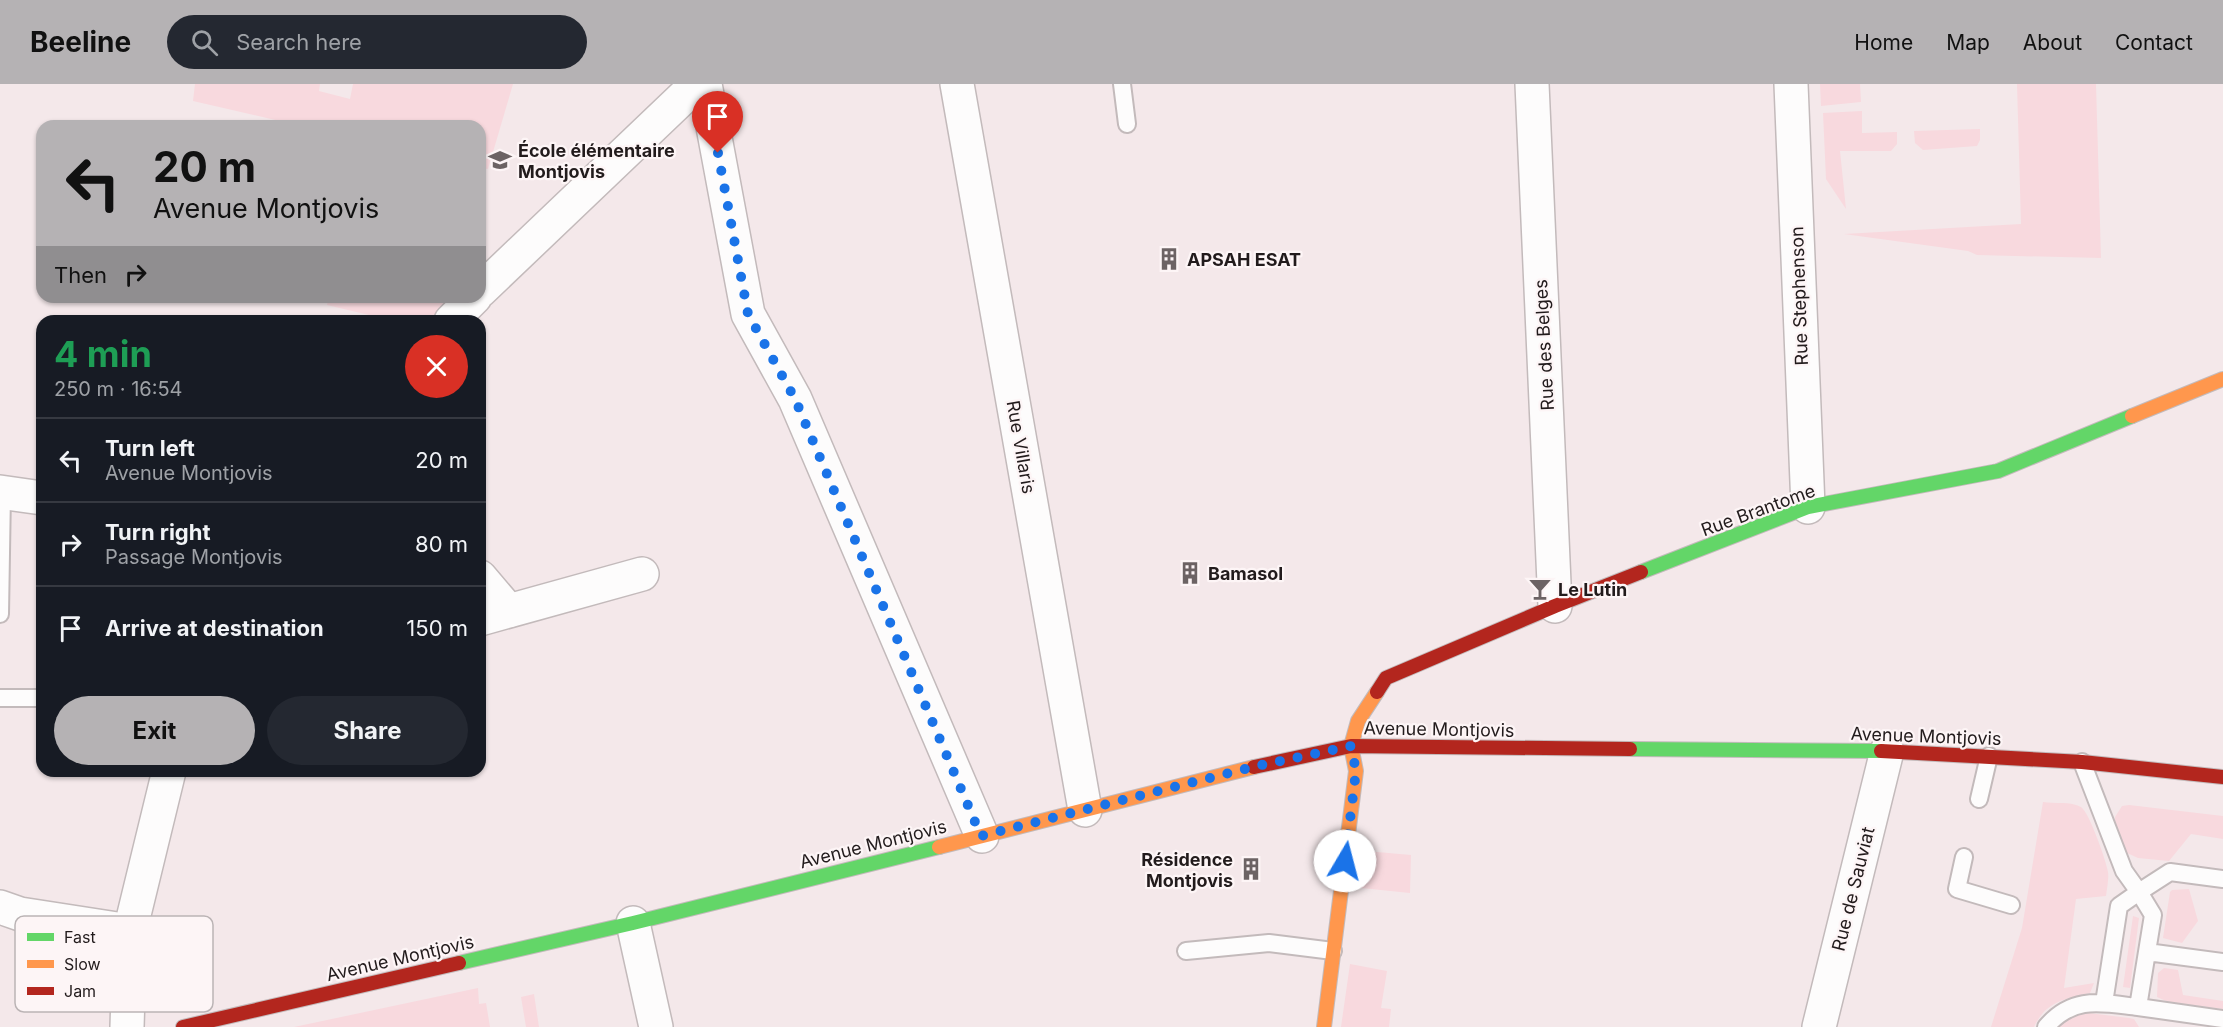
<!DOCTYPE html>
<html lang="en">
<head>
<meta charset="utf-8">
<style>
  body { margin:0; font-family:Inter,sans-serif; background:#242831; color:#f1f3f6; height:100vh; display:flex; flex-direction:column; font-size:22px; white-space:nowrap }
  * { box-sizing:border-box; margin:0 }
  p { font-size:20px; color:#9ea1a6 }
  .icon { flex:none; width:33px; height:33px; fill:none; stroke:currentColor; stroke-width:2; stroke-linecap:round; stroke-linejoin:round }
  .map { position:relative; flex:1; overflow:hidden }
  .panel { position:absolute; left:36px; top:231px; width:450px; height:462px; display:flex; flex-direction:column; background:#171b24; border-radius:18px; box-shadow:0 2px 4px #0004 }
  .panel>* { flex:none }
  .guide { position:absolute; left:36px; top:36px; width:450px; height:183px; border-radius:18px; box-shadow:0 2px 4px #0004; background:#b5b2b4; color:#111; overflow:hidden }
  .pin { position:absolute; display:grid; place-items:center; width:51px; height:51px; color:#fff; margin:-62px -26px; border-radius:50% 50% 50% 0; rotate:-45deg; box-shadow:0 0 6px #0007 }
  .pin .icon { rotate:45deg }
  .me { position:absolute; width:66px; margin:-33px; rotate:8deg; stroke-linejoin:round; filter:drop-shadow(0 0 4px #0008) }
  .turn { display:flex; align-items:center; gap:21px; height:126px; padding:0 18px; font-size:27px }
  .turn .icon { width:78px; height:78px; stroke-width:2.5 }
  .turn b { display:block; font-size:42px; line-height:51px }
  .then { display:flex; align-items:center; height:57px; padding:0 18px; background:#0003; gap:12px; font-size:22px }
  .round { display:grid; place-items:center; flex:none; width:63px; height:63px; border-radius:32px; background:#242831 }
  .headline { display:flex; align-items:center; justify-content:space-between; height:102px; padding:0 18px }
  h1 { font-size:36px; font-weight:700; line-height:45px; color:#1e9e55 }
  .action { display:flex; gap:12px; margin-top:auto; padding:12px 18px }
  .action a { flex:1; height:69px; border-radius:36px; background:#b5b2b4; color:#111; font-size:24px; font-weight:700; line-height:69px; text-align:center }
  .action a+a { background:#242831; color:#f1f3f6 }
  ul { padding:0; list-style:none }
  li { display:flex; align-items:center; gap:18px; height:84px; padding:0 18px; border-top:2px solid #363941 }
  li div { flex:1 }
  li b { display:block; font-size:22px }
  li em { font-style:normal }
  header { display:flex; align-items:center; gap:36px; box-sizing:border-box; height:84px; padding:0 30px; background:#b5b2b4; color:#111 }
  header strong { font-size:28px }
  nav { display:flex; gap:33px; margin-inline-start:auto; font-size:21px }
  .search { width:420px; height:54px; background:#242831; display:flex; align-items:center; gap:15px; box-sizing:border-box; padding:0 21px; border-radius:33px; color:#9ea1a6; font-size:22px }
  .map>svg:first-child { display:block }
  .green { fill:#f8d9de }
  .lines { fill:none; stroke-linecap:round; stroke-linejoin:round }
  .lane-casing { stroke:#c3babb; stroke-width:20 }
  .street-casing { stroke:#c3babb; stroke-width:36 }
  .fast-casing { stroke:#c3babb; stroke-width:16 }
  .slow-casing { stroke:#c3babb; stroke-width:16 }
  .jam-casing { stroke:#c3babb; stroke-width:16 }
  .lane { stroke:#fdfcfc; stroke-width:16 }
  .street { stroke:#fdfcfc; stroke-width:33 }
  .fast { stroke:#63d668; stroke-width:14 }
  .slow { stroke:#ff974d; stroke-width:14 }
  .jam { stroke:#b3261e; stroke-width:14 }
  .route { stroke:#1a73e8; stroke-width:10; stroke-dasharray:0 18 }
  .labels { text-anchor:middle; dominant-baseline:central; stroke-width:4.5; stroke-linejoin:round; paint-order:stroke }
  .poi-label { font-size:18px; font-weight:bold; fill:#221b1c; stroke:#fdf5f6; text-anchor:start }
  .street-label { font-size:18px; fill:#221b1c; stroke:#fdf5f6 }
  .key { fill:#fdf5f6; stroke:#bbb4b5; stroke-width:1.5 }
  .key-label { font-size:16px; fill:#221b1c }
</style>
</head>
<body>
<header>
<strong>Beeline</strong>
<div class="search"><svg class="icon" aria-label="search" viewBox="0 0 24 24"><circle cx="10" cy="10" r="6"/><path d="M15 15l6 6"/></svg>Search here</div>
<nav><a>Home</a><a>Map</a><a>About</a><a>Contact</a></nav>
</header>
<div class="map">
<svg width="2223" height="943" viewBox="0 0 2223 943">
  <rect width="100%" height="100%" fill="#f4e8ea"/>
  <path class="green" d="M195 0H320L319 7 350 15 353 0H513L488 85 480 84V42H301L193 17Z
    M1820 0H1860L1861 18 1821 22Z
    M2017 0H2096L2101 174 1977 171 1968 167 1844 150 2021 140Z
    M1862 27V49L1897 48V60L1891 67H1840L1846 125 1826 95 1823 29Z
    M1980 45V56L1977 62 1923 66 1915 59 1914 47Z
    M329 213H453L428 237H394L327 221Z
    M2043 718C2054 720 2071 717 2081 723 2089 728 2106 776 2108 788 2109 795 2107 804 2106 812L2076 815 2064 904 2094 899 2090 909C2065 915 2046 917 2034 943H1991L2022 844Z
    M2129 721 2223 732V755L2191 750 2169 777 2138 774 2127 769 2115 741V733L2122 722Z
    M1366 767 1411 771 1410 809 1361 804Z
    M2189 805 2198 837 2182 859 2163 854 2170 808 2172 806Z
    M2133 832 2139 834 2130 904 2123 903Z
    M1350 880 1387 887 1381 924 1391 925 1389 943H1341Z
    M2164 884 2178 886 2183 911 2223 917V925L2168 918 2157 913 2158 889Z
    M478 904 479 920 486 919 490 943H294Z
    M534 910 539 943H526L521 913Z
    M2089 929 2129 934 2134 935 2139 943H2055L2076 931Z"/>
  <g class="lines">
    <g class="lane-casing">
      <path id="lane" d="M1122 0 1127 40
        M0 530 2 408
        M0 614H42
        M2082 678 2124 787 2139 808 2170 788 2223 795
        M1979 715 1989 672
        M1964 773 1957 805 2011 821
        M1186 867 1269 859 1333 867
        M2147 868 2223 878
        M2104 919 2119 822 2139 808 2153 831 2138 923 2223 935
        M2046 943C2073 911 2102 919 2138 923"/>
    </g>
    <g class="street-casing">
      <path id="street" d="M705 0 748 230 795 315 982 752
        M957 0 1085 726
        M1532 0 1555 522
        M1791 0 1808 423
        M480 207 697 0
        M451 237 475 213
        M0 408 42 414
        M480 493 509 527
        M480 535 642 490
        M0 823 20 830 130 847
        M633 839 656 943
        M127 943 130 847 169 687
        M1819 943 1887 667"/>
    </g>
    <g class="fast-casing">
      <path id="fast" d="M1641 488 1808 423 1998 387 2132 332
        M1630 665 1881 667
        M459 879 633 839 939 763"/>
    </g>
    <g class="slow-casing">
      <path id="slow" d="M2132 332 2223 295
        M939 763 1254 683
        M1324 943 1356 687 1351 662 1358 637 1377 608"/>
    </g>
    <g class="jam-casing">
      <path id="jam" d="M1377 608 1386 594 1555 522 1641 488
        M1881 667 2082 678 2223 693
        M1254 683 1351 662 1630 665
        M183 943 459 879"/>
    </g>
    <use href="#lane" class="lane"/>
    <use href="#street" class="street"/>
    <use href="#fast" class="fast"/>
    <use href="#slow" class="slow"/>
    <use href="#jam" class="jam"/>
  </g>
  <g class="lines">
    <path class="route" d="M718 69 748 230 795 315 981 752 1257 682 1351 662 1356 687 1345 777"/>
  </g>
  <defs>
    <g id="school-bare" transform="scale(1.8)"><path d="M0-5L7-2L0 1L-7-2ZM-4 1L0 2.5L4 1V4Q0 6-4 4Z" fill="#6c6364" stroke="#fdf5f6" stroke-width="2.5" paint-order="stroke"/></g>
    <g id="building-bare" transform="scale(1.8)"><path d="M-4-6H4V6H1V3H-1V6H-4ZM-2.5-4.3h1.7v1.8h-1.7ZM.8-4.3h1.7v1.8H.8ZM-2.5-1h1.7V.8h-1.7ZM.8-1h1.7V.8H.8Z" fill="#6c6364" stroke="#fdf5f6" stroke-width="2.5" paint-order="stroke"/></g>
    <g id="bar-bare" transform="scale(1.8)"><path d="M-6-5H6L.8 .8V4.5H3.5V6h-7V4.5H-.8V.8Z" fill="#6c6364" stroke="#fdf5f6" stroke-width="2.5" paint-order="stroke"/></g>
  </defs>
  <g fill-rule="evenodd">
    <use href="#school-bare" x="500" y="76"/>
    <use href="#building-bare" x="1169" y="175"/>
    <use href="#building-bare" x="1190" y="489"/>
    <use href="#bar-bare" x="1540" y="505"/>
    <use href="#building-bare" x="1251" y="785"/>
  </g>
  <g class="labels">
    <g class="poi-label">
      <text x="518" y="66">École élémentaire<tspan x="518" dy="21">Montjovis</tspan></text>
      <text x="1187" y="175">APSAH ESAT</text>
      <text x="1208" y="489">Bamasol</text>
      <text x="1558" y="505">Le Lutin</text>
      <text x="1233" y="775" text-anchor="end">Résidence<tspan x="1233" dy="21">Montjovis</tspan></text>
    </g>
    <g class="street-label">
      <text transform="translate(1799 212) rotate(-92)">Rue Stephenson</text>
      <text transform="translate(1544 261) rotate(-93)">Rue des Belges</text>
      <text transform="translate(1021 363) rotate(80)">Rue Villaris</text>
      <text transform="translate(1758 426) rotate(-20)">Rue Brantome</text>
      <text transform="translate(1439 645) rotate(1)">Avenue Montjovis</text>
      <text transform="translate(1926 652) rotate(2)">Avenue Montjovis</text>
      <text transform="translate(873 760) rotate(-14)">Avenue Montjovis</text>
      <text transform="translate(1853 805) rotate(-76)">Rue de Sauviat</text>
      <text transform="translate(400 874) rotate(-13)">Avenue Montjovis</text>
    </g>
  </g>
  <rect x="15" y="832" width="198" height="96" rx="9" class="key"/>
  <rect x="27" y="849" width="27" height="8" fill="#63d668"/>
  <rect x="27" y="876" width="27" height="8" fill="#ff974d"/>
  <rect x="27" y="903" width="27" height="8" fill="#b3261e"/>
  <g class="key-label">
    <text x="64" y="859">Fast</text>
    <text x="64" y="886">Slow</text>
    <text x="64" y="913">Jam</text>
  </g>
</svg>
<div class="pin" style="left:718px;top:69px;background:#d93025"><svg class="icon" aria-label="arrive" viewBox="0 0 24 24"><path d="M6 21V4h12l-3 4 3 4H6"/></svg></div>
<svg class="me" style="left:1345px;top:777px" viewBox="-20 -20 40 40"><circle r="19" fill="#fff"/><path d="M0-13L10 11 0 6-10 11z" fill="#1a73e8"/></svg>
<div class="guide">
<div class="turn"><svg class="icon" aria-label="left" viewBox="0 0 24 24"><path d="M17 20v-9H6M10 6l-5 5 5 5"/></svg><div><b>20 m</b>Avenue Montjovis</div></div>
<div class="then">Then<svg class="icon" aria-label="right" viewBox="0 0 24 24"><path d="M7 20v-9h11M14 6l5 5-5 5"/></svg></div>
</div>
<section class="panel">
<div class="headline"><div><h1>4 min</h1><p>250 m · 16:54</p></div><a class="round" style="background:#d93025;color:#fff"><svg class="icon" aria-label="close" viewBox="0 0 24 24"><path d="M6 6l12 12M18 6L6 18"/></svg></a></div>
<ul>
<li><svg class="icon" aria-label="left" viewBox="0 0 24 24"><path d="M17 20v-9H6M10 6l-5 5 5 5"/></svg><div><b>Turn left</b><p>Avenue Montjovis</p></div><em>20 m</em></li>
<li><svg class="icon" aria-label="right" viewBox="0 0 24 24"><path d="M7 20v-9h11M14 6l5 5-5 5"/></svg><div><b>Turn right</b><p>Passage Montjovis</p></div><em>80 m</em></li>
<li><svg class="icon" aria-label="arrive" viewBox="0 0 24 24"><path d="M6 21V4h12l-3 4 3 4H6"/></svg><div><b>Arrive at destination</b></div><em>150 m</em></li>
</ul>
<div class="action"><a>Exit</a><a>Share</a></div>
</section>
</div>
</body>
</html>
